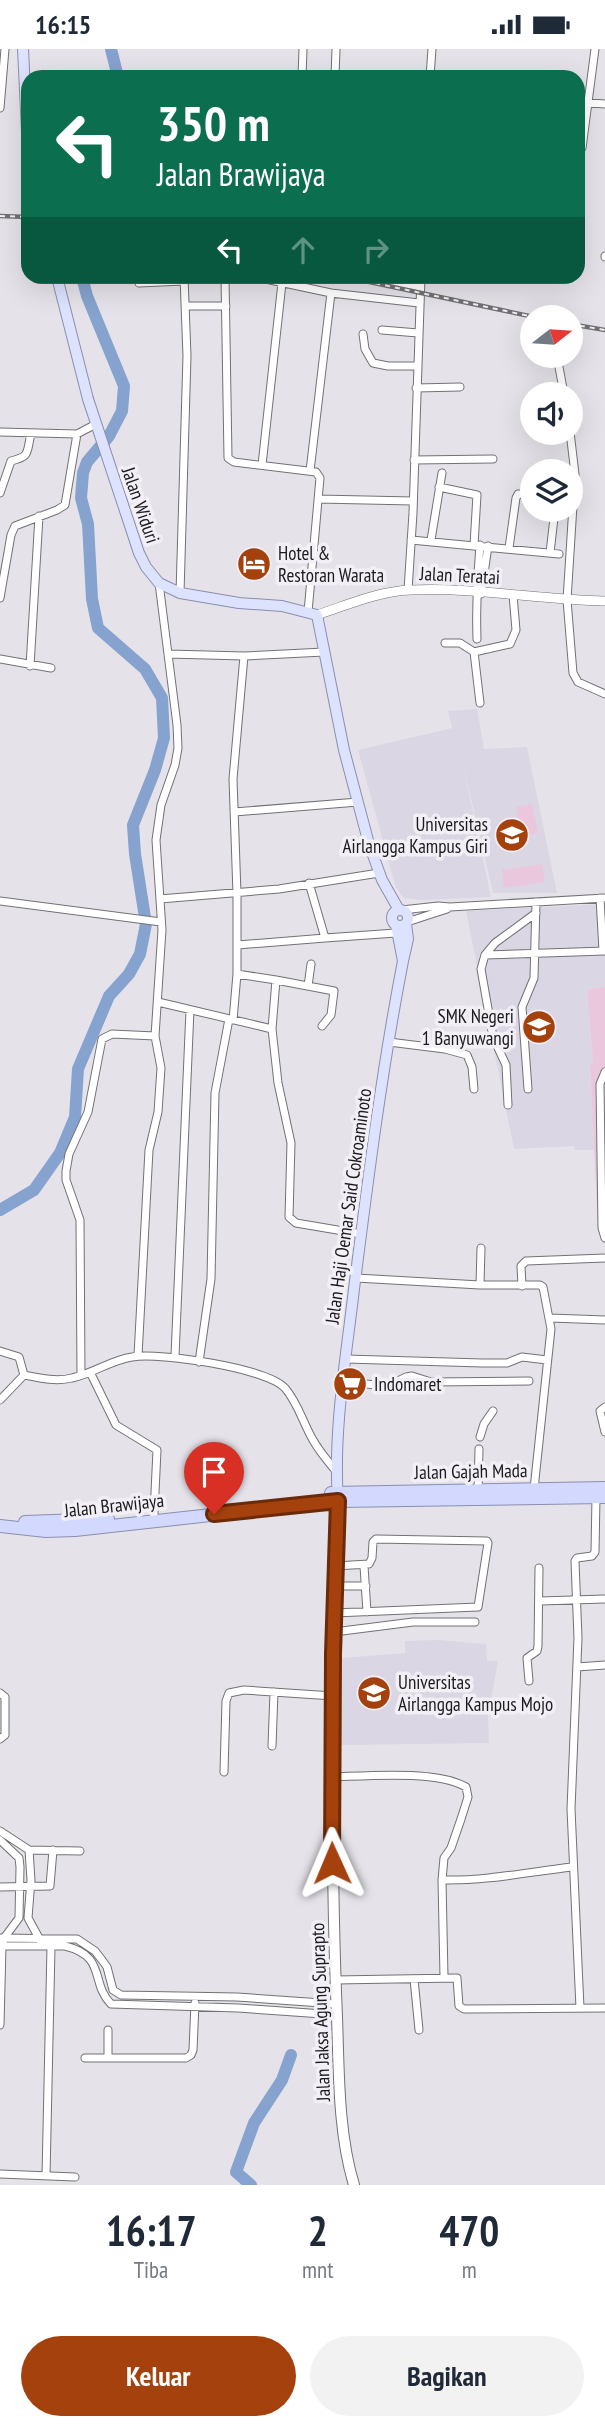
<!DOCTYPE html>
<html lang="id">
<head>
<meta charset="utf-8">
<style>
  body { margin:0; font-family:"PT Sans Narrow",sans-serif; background:#f2f2f3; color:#1f2937; height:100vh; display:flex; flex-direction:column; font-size:26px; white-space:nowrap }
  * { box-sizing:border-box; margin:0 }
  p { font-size:23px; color:#747a83 }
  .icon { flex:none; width:38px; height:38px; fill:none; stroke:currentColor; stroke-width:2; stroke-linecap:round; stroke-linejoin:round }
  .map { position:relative; height:2136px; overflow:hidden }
  .drawer { display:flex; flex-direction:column; background:#fff; flex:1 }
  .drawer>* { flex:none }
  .hud { position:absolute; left:21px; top:21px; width:564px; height:214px; border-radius:21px; box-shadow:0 7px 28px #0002; background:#0b6e4f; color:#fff; overflow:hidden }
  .needle { width:46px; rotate:73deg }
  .controls { position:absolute; left:520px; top:256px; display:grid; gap:14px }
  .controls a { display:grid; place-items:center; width:63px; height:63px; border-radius:50%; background:#fff; box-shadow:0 7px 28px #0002; font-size:35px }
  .pin { position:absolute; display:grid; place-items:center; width:60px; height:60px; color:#fff; margin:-72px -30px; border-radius:50% 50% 50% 0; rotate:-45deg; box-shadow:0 0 7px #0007 }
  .pin .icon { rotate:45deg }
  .me { position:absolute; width:77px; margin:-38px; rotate:359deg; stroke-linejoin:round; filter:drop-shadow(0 0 5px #0008) }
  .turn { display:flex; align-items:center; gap:24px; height:147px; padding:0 21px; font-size:32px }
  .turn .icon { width:91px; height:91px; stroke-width:2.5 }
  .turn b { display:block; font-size:49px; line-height:60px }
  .lanes { display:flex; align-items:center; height:66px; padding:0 21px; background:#0003; justify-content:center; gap:35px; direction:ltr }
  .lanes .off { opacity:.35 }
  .eta { display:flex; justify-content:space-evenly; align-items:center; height:119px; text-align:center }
  .eta b { font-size:42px; font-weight:600; line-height:49px }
  .primary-button { display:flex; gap:14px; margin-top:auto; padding:14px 21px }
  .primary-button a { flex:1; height:80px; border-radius:42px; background:#a5410d; color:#fff; font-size:28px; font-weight:600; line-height:80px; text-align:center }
  .primary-button a+a { background:#f2f2f3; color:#1f2937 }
  .status { display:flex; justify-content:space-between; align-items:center; height:49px; padding:0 35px; background:#fff; direction:ltr }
  .status svg { height:19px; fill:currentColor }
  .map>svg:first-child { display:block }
  .built { fill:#dad6e3 }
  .green { fill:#ebc7de }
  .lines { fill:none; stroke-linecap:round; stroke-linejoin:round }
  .river { stroke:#85a3ce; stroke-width:12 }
  .minor-casing { stroke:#727176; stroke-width:9 }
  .tertiary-casing { stroke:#727176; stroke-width:10 }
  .secondary-casing { stroke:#727176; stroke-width:12 }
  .primary-casing { stroke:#8a8faf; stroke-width:12 }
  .trunk-casing { stroke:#8a8faf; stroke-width:14 }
  .minor { stroke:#fff; stroke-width:7 }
  .tertiary { stroke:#fff; stroke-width:9 }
  .secondary { stroke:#fff; stroke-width:10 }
  .primary { stroke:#dde2fe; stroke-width:10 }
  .trunk { stroke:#d2d8fe; stroke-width:12 }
  .rail-casing { stroke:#717073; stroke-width:4.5 }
  .rail { stroke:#f2f0f6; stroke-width:2; stroke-dasharray:5; stroke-linecap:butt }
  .route-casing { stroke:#6b2a08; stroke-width:18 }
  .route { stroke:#a5410d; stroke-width:12 }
  .labels { text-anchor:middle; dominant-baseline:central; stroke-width:7; stroke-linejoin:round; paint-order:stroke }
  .street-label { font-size:19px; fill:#1b1a1c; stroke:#f2f0f6 }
  .poi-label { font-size:19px; fill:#1b1a1c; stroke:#f2f0f6; text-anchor:start }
</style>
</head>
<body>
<div class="status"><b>16:15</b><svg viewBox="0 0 49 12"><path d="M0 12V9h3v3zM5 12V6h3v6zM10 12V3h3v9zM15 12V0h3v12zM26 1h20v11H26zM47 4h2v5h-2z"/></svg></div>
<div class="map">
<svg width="605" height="2136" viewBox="0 0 605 2136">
  <rect width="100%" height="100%" fill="#e5e3e9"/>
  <path class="built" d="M477 660 484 700 527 698 557 844H493L462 711 491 848 421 851 404 849 396 839 358 701 452 679 448 662Z
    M605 855V938L587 942 593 1015H590L594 1101H575L574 1097 514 1100 466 862Z
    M439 1591 486 1595 487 1612H498L488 1668 489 1694 341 1696 342 1609 405 1604V1592Z"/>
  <path class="green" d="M532 755 538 784 522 788 516 758Z
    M542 815 545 833 504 839 502 821Z
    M605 938V1195L598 1181 590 1015 593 1014 587 941Z"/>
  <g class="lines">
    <path class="river" d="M111 0 118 28
      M0 1161 34 1141 60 1104 75 1068 78 1020 109 947 129 925 140 905 146 875 135 805 133 776 155 721 164 689 162 649 145 620 98 579 92 550 88 475 81 449 83 424 87 413 109 387 122 362 124 337 87 247 82 228
      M251 2136 236 2123 254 2074 282 2031 291 2006"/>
    <g class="minor-casing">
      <path id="minor" d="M302 28 303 0
        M335 28 336 0
        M430 28 432 0
        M578 53 605 55
        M0 59 5 0
        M582 99 595 0
        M605 208V207
        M225 228 228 409 234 413 316 423 320 429 308 563
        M256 228 331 244 419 254
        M366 228 420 238
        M139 234 184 232
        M186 257H226
        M382 281 418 284
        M363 285 365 300 373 314 388 317H416
        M559 318 564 345
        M416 339 460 338
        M0 383 77 385 96 375
        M570 383 575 425 567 551 573 624 578 633 605 645
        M414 411 493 410
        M262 416 282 234
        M310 422 331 244
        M439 438 477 446 474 496
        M0 444 11 412C31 407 26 404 31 385
        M318 450 413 452
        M411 491 559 505
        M431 491 442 424
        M509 499 516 449 518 445 532 446
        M550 504 555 460
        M408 541 413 464 421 228
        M180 544 187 307 184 228
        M481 545 488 497
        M0 549 11 486 15 477 57 461 65 456 77 385
        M477 590C476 558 477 528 480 496
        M445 594H460L474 603 510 595 516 581 513 546
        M474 603 480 654
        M168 605 244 607 324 603
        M244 607 233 730 237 845V925L276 931 272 980
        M0 610 51 619
        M30 617 39 467
        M234 763 358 753
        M309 834 325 889 396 884
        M600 849 603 902
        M160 850 279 840 379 824
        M0 852 161 873
        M402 861 438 857 450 858 605 849
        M407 873 447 860
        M237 896 325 889
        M485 906 495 894 536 864
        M276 931 334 942 331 966 322 977
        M308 937 311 915
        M158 953 272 980 278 1034 291 1094 289 1168 296 1174 361 1185
        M233 971 237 925
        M389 993 445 1000 467 1006 472 1018 474 1040
        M605 1023 600 1035 602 1179 605 1189
        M528 1040 522 958 534 929 536 853
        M508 1056 506 1016 493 988 481 920 485 906 605 902
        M356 1229 480 1236H540L543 1238 551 1280 534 1440
        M480 1236 481 1199
        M522 1237 521 1217 526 1212 605 1209
        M550 1269 605 1271
        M0 1302 19 1308 24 1326
        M138 1307 149 1101 158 1063 161 1019 155 987 162 881 156 791 161 756 175 716 178 699 177 676 159 534
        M175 1307 190 961
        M346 1310 482 1314H507L522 1308 547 1311
        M199 1313 211 1230 215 1044 229 970
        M90 1323 116 1376 157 1401 154 1465
        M81 1326 80 1171 66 1131V1122L69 1105 88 1063 102 990 112 985 155 987
        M343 1333 388 1337 406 1328 412 1327 431 1333 529 1332
        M0 1351 24 1326C39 1329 56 1333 72 1329 92 1325 111 1311 132 1308 160 1303 266 1319 285 1339 298 1354 303 1374 313 1391 319 1402 327 1411 335 1421
        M605 1358 600 1362 605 1383
        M480 1388 484 1375 493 1362
        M478 1444 479 1400
        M364 1517 367 1563
        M334 1537H366
        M540 1552 605 1550
        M334 1564 478 1558 488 1494 487 1492 376 1490 373 1493 372 1509 369 1515 335 1517
        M334 1583 413 1573H475
        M577 1618 605 1616
        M529 1632 527 1609 537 1602 538 1597 539 1519
        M0 1644 5 1648V1686L0 1690
        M272 1697 274 1643
        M224 1723 226 1652 229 1644 244 1641 333 1647
        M332 1728C367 1727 436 1721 466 1738L468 1748 461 1770 451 1799 444 1809 442 1831 444 1928
        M0 1782 29 1801 31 1831 28 1869 40 1891
        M0 1791 19 1809 20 1818 19 1869 4 1889 2 1897 0 1976
        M29 1801 80 1802
        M442 1831C486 1832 529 1823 572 1818
        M0 1838 50 1837 53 1801
        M0 1889 77 1890 95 1902 102 1911 107 1918 113 1941 121 1946 237 1948 336 1955
        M0 1897H65C107 1907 90 1934 111 1955L238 1959 337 1966
        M414 1930 419 1981
        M335 1931 457 1929 459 1957 464 1960 605 1959
        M580 1959 571 1760 578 1589 575 1512 577 1509 592 1507 595 1503 596 1448
        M108 1981V2009
        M85 2009H186L191 2006 193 2001 195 1954
        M0 2125 75 2128
        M46 2127 51 1898"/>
    </g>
    <g class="tertiary-casing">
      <path id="tertiary" d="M317 566C347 556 379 542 411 541 476 538 540 551 605 552"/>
    </g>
    <g class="secondary-casing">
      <path id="secondary" d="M338 1452 335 1475C333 1640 330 1804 337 1968 339 2023 338 2083 354 2136"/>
    </g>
    <g class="primary-casing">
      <path id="primary" d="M23 0 28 103
        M57 228 88 350 139 504 146 518 159 534 180 544 239 554 282 557 317 566 344 701 369 795 382 831 399 861
        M392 869a8 8 0 1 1 16 0a8 8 0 1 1-16 0Z
        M403 912 408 890 406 875
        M338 1452C333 1381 346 1310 354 1240 368 1130 382 1020 403 912L396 876"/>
    </g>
    <g class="trunk-casing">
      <path id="trunk" d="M331 1444 605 1439
        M25 1473 108 1470
        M0 1477 46 1482 75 1481 338 1452 605 1448"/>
    </g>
    <use href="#minor" class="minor"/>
    <use href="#tertiary" class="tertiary"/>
    <use href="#secondary" class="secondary"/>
    <use href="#primary" class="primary"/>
    <use href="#trunk" class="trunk"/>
    <g class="rail-casing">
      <path id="rail" d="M0 167 28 168
        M346 228 534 268
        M570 275 605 281"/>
    </g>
    <use href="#rail" class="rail"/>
  </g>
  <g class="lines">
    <g class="route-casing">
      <path id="route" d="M214 1465 338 1452 333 1605 332 1814"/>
    </g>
    <use href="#route" class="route"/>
  </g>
  <defs>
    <g id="hotel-disc" transform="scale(1.75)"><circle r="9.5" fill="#a5410d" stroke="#f2f0f6"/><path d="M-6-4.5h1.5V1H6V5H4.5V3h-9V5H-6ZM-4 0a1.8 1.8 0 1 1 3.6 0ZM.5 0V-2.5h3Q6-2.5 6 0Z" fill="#fff"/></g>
    <g id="university-disc" transform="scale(1.75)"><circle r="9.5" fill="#a5410d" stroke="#f2f0f6"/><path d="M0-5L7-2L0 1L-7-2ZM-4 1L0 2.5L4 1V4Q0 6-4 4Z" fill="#fff"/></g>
    <g id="school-disc" transform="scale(1.75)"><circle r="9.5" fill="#a5410d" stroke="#f2f0f6"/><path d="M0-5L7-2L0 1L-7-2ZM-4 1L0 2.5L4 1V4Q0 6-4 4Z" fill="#fff"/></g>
    <g id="supermarket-disc" transform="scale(1.75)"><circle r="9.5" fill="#a5410d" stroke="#f2f0f6"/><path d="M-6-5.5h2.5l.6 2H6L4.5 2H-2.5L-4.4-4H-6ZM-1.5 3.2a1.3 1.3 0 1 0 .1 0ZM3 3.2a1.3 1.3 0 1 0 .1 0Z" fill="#fff"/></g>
  </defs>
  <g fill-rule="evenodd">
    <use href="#hotel-disc" x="254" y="515"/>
    <use href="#university-disc" x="512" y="786"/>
    <use href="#school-disc" x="539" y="978"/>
    <use href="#supermarket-disc" x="350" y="1335"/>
    <use href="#university-disc" x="374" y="1644"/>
  </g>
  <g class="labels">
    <g class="street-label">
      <text transform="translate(141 456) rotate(71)">Jalan Widuri</text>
      <text transform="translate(460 526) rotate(3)">Jalan Teratai</text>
      <text transform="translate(348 1157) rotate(-82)">Jalan Haji Oemar Said Cokroaminoto</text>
      <text transform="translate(471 1422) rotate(-1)">Jalan Gajah Mada</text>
      <text transform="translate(114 1456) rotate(-6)">Jalan Brawijaya</text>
      <text transform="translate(320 1963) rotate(-92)">Jalan Jaksa Agung Suprapto</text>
    </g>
    <g class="poi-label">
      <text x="278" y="504">Hotel &amp;<tspan x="278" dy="22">Restoran Warata</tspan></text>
      <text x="488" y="775" text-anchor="end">Universitas<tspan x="488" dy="22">Airlangga Kampus Giri</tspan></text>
      <text x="514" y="967" text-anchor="end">SMK Negeri<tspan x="514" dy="22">1 Banyuwangi</tspan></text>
      <text x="374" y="1335">Indomaret</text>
      <text x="398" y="1633">Universitas<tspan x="398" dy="22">Airlangga Kampus Mojo</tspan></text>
    </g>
  </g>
</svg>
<div class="controls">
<a><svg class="needle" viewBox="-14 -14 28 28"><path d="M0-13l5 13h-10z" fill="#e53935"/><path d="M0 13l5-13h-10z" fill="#747a83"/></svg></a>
<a><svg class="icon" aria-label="sound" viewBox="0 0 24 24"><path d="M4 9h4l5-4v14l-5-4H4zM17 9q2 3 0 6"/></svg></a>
<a><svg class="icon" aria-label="layers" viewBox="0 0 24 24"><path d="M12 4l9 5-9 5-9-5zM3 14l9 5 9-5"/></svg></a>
</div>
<div class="pin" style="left:214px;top:1465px;background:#d93025"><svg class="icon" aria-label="arrive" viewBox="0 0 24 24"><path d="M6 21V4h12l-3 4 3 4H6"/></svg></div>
<svg class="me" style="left:332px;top:1814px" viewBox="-20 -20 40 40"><path d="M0-17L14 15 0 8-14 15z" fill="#a5410d" stroke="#fff" stroke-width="4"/></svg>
<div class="hud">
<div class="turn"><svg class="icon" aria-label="left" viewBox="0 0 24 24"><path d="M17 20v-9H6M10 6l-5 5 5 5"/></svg><div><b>350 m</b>Jalan Brawijaya</div></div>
<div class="lanes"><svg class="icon" aria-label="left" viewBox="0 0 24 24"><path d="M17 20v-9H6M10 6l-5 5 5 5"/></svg><svg class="icon off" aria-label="ahead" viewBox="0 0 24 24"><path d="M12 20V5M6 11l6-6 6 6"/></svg><svg class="icon off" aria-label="right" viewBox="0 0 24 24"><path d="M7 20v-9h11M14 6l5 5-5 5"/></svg></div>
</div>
</div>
<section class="drawer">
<div class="eta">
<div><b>16:17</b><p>Tiba</p></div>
<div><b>2</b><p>mnt</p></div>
<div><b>470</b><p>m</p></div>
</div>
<div class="primary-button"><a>Keluar</a><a>Bagikan</a></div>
</section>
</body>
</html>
